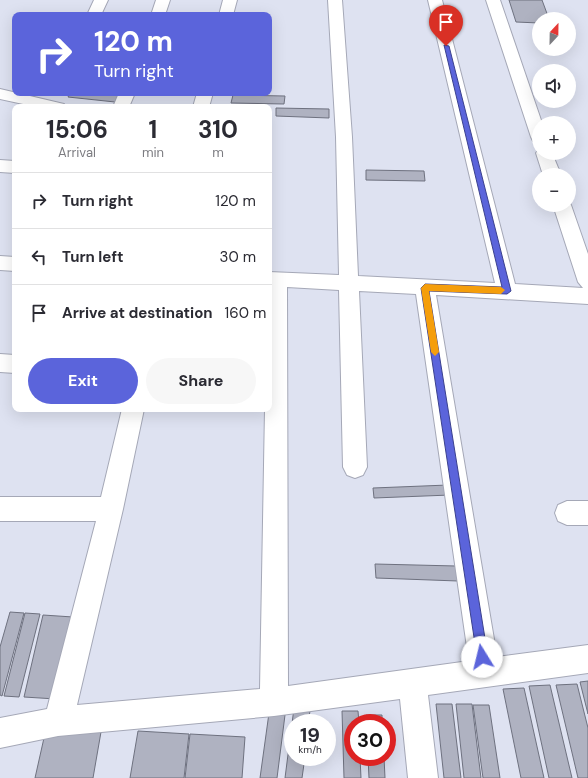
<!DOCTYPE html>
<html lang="en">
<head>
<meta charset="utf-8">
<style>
  body { margin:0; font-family:"DM Sans",sans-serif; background:#f7f7f7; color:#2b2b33; height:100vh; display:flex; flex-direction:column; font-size:15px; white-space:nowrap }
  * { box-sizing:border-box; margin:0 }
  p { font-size:13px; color:#7c7c81 }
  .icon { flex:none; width:22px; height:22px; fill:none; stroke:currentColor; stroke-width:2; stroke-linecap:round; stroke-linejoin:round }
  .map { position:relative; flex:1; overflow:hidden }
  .sheet { position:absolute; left:12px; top:104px; width:260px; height:308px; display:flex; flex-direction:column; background:#fff; border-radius:8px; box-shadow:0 4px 16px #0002 }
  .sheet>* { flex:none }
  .top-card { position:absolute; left:12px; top:12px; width:260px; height:84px; border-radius:8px; box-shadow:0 4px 16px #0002; background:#5b64db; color:#fff; overflow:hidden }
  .needle { width:26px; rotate:22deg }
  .buttons { position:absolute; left:532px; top:12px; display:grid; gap:8px }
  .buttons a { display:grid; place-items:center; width:44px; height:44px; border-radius:50%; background:#fff; box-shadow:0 4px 16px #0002; font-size:20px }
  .speed { position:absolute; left:284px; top:714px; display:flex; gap:8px; font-size:20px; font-weight:700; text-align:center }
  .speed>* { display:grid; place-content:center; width:52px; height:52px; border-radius:50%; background:#fff; box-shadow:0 4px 16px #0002; line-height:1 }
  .speed small { font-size:10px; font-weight:400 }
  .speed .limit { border:6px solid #d22; background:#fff; color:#111 }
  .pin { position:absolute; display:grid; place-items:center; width:34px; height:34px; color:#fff; margin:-41px -17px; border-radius:50% 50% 50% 0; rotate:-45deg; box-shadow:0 0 4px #0007 }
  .pin .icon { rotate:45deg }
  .me { position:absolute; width:44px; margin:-22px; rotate:351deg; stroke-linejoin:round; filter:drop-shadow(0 0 3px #0008) }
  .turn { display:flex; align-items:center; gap:14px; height:84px; padding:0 16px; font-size:18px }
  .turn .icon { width:52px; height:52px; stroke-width:2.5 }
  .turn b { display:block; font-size:28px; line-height:34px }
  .eta { display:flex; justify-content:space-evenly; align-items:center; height:68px; text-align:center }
  .eta b { font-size:24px; font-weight:700; line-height:28px }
  .cta { display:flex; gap:8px; margin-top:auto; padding:8px 16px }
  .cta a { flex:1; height:46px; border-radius:24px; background:#5b64db; color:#fff; font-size:16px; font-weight:700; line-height:46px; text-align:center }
  .cta a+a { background:#f7f7f7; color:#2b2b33 }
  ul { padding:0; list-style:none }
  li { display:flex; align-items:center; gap:12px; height:56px; padding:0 16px; border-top:1px solid #e1e1e2 }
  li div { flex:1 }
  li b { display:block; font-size:15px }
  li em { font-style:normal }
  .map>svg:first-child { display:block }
  .building { fill:#afb2c1; stroke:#6e717f }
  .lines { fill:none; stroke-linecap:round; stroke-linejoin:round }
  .minor-casing { stroke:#a5a8b7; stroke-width:2 }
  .minor { fill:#fff; fill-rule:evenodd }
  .route { fill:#5b64db; stroke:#3b418e }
  .slow { fill:#f59e0b }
</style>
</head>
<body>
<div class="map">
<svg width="588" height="778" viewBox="0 0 588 778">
  <rect width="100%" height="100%" fill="#dee2f1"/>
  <path class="building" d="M509 0H542L549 19H539V23L516 22Z
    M70 93H111L119 94 115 102 68 97Z
    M233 95 285 96 284 104 231 103Z
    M276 108 329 109V118L276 116Z
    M366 170 424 171 425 181 366 180Z
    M448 485 450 495 374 498 373 488Z
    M375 564 456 566 458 581 376 578Z
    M10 612 24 613 2 696 0 695V647Z
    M25 613 40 614 19 697 4 696Z
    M43 615 73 617 56 699 24 697Z
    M588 681V714L580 682Z
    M577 684 588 728V778H578L556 685Z
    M550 685 572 778H549L529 686Z
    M524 688 544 778H521L503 689Z
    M436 704H452L461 778H444Z
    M456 704H472L481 778H464Z
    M473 705H489L500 778H483Z
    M294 708 310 711 308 723H293V757H305L302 778H285Z
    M342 711H358L359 723H353V757H360L361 778H344Z
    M269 713 285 715 277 778H260Z
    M366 715H382V723H366Z
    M46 729 101 732 93 778H35Z
    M138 731 189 734 184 778H130Z
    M190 734 245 737 242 778H185Z
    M368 757H384L385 778H369Z"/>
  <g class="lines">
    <g class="minor-casing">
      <path id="minor" d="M94 0H108L101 15H87Z
        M156 0H170L165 15H151Z
        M223 0H237L233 15H219Z
        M328 0H342L352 137 358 276 495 283 428 0H442L515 284 583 288 578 282 553 205H569V202L571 205 588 254V304L436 295 497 657 588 645V673L428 695 438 778H408L400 699 274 716 58 736 0 748V718L47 709 96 521H0V497H101L122 409H144L123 509 77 705 260 689 265 409H269V272L339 275 336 137ZM287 287 339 290 343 467 347 475 355 478 363 475 367 467 359 291 416 294 469 661 288 686Z
        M486 0H500L542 123H539V142L533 141 531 137Z
        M0 89 64 104 66 107H37L0 99Z
        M119 93H135L129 107H113Z
        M197 93H213L209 107H193Z
        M539 149V153H552L561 175H543L536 153Z
        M0 160 15 161V173L0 172Z
        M0 256 15 257V271L0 270Z
        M0 354 15 355V373L0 372Z
        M567 501H588V525H567L558 521 555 513 558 505Z"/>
    </g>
    <use href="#minor" class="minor"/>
  </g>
  <path class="route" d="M444 45 449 46 511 291 507 294 429 291 488 657 486 661 482 663 478 661 477 657 421 288 425 284 502 287Z"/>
  <path class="slow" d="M425 284 501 287 505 290 501 294 429 291 439 352 435 356 431 352 421 288Z"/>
</svg>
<div class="buttons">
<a><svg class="needle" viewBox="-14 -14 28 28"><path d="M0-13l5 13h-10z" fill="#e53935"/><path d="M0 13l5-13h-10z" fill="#7c7c81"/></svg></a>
<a><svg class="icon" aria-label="sound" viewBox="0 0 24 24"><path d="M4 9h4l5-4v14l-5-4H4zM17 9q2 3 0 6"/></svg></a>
<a>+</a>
<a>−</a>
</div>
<div class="speed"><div>19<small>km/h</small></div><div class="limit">30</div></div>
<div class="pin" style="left:446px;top:46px;background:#d93025"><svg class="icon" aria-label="arrive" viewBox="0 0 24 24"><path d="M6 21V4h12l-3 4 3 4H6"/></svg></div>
<svg class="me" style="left:482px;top:657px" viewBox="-20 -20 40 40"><circle r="19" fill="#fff"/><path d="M0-13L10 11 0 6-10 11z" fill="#5b64db"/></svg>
<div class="top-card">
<div class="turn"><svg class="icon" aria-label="right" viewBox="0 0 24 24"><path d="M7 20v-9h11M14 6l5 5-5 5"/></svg><div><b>120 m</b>Turn right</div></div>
</div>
<section class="sheet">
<div class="eta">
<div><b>15:06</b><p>Arrival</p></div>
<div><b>1</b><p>min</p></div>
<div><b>310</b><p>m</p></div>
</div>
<ul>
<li><svg class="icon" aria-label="right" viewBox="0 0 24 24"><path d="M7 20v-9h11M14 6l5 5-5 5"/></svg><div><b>Turn right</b></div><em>120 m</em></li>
<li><svg class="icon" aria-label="left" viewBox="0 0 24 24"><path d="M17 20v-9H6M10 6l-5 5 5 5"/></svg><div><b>Turn left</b></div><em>30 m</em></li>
<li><svg class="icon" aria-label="arrive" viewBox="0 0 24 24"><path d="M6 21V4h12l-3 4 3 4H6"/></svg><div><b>Arrive at destination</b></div><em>160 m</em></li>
</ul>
<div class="cta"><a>Exit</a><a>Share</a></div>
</section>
</div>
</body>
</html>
